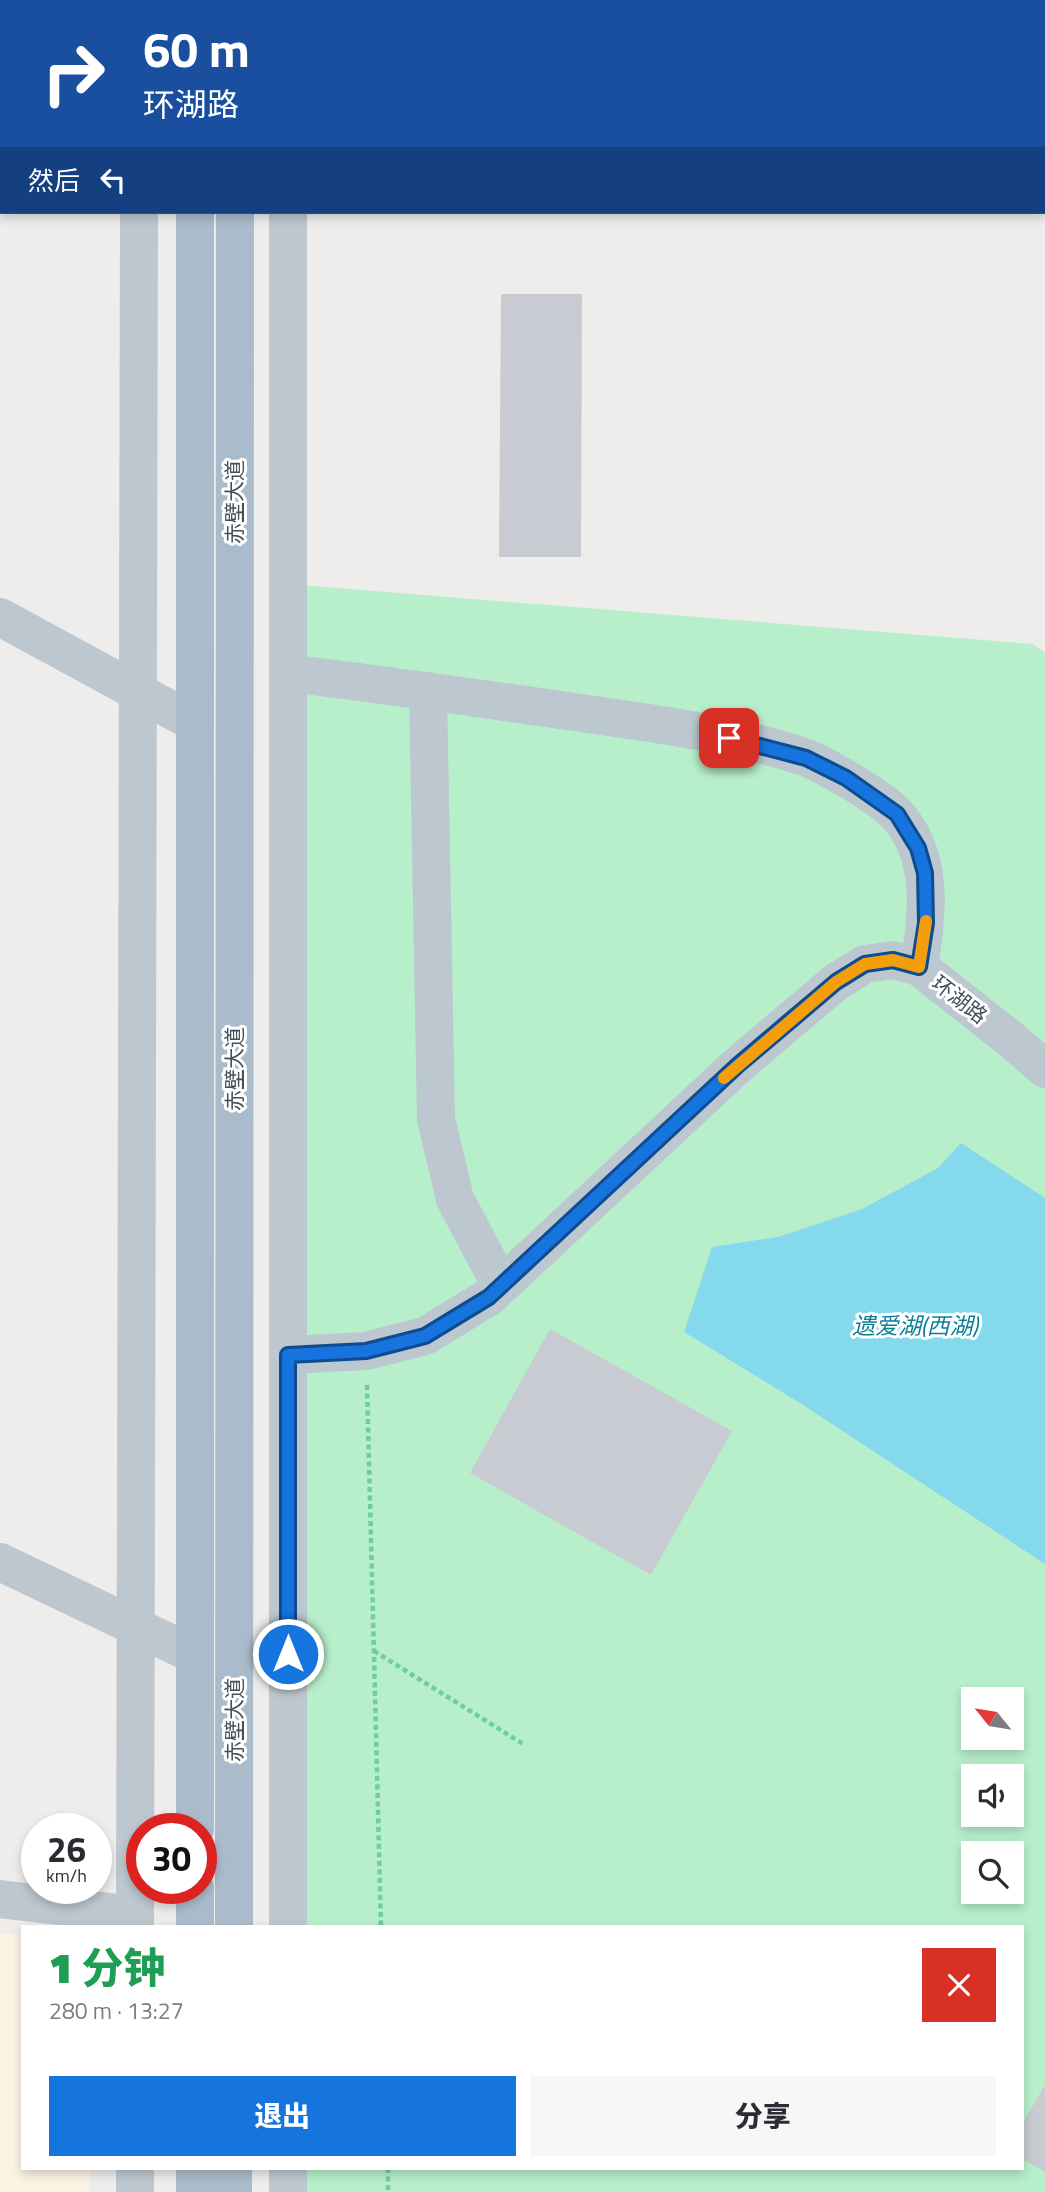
<!DOCTYPE html>
<html lang="zh">
<head>
<meta charset="utf-8">
<style>
  body { margin:0; font-family:"Titillium Web","Noto Sans SC",sans-serif; background:#f7f7f7; color:#2b2b33; height:100vh; display:flex; flex-direction:column; font-size:26px; white-space:nowrap }
  * { box-sizing:border-box; margin:0 }
  p { font-size:23px; color:#7c7c81 }
  .icon { flex:none; width:38px; height:38px; fill:none; stroke:currentColor; stroke-width:2; stroke-linecap:round; stroke-linejoin:round }
  .map { position:relative; flex:1; overflow:hidden }
  .side { position:absolute; left:21px; top:1925px; width:1003px; height:245px; display:flex; flex-direction:column; background:#fff; border-radius:0px; box-shadow:0 4px 10px #0003 }
  .side>* { flex:none }
  .top-card { position:absolute; left:0px; top:0px; width:1046px; height:214px; box-shadow:0 4px 10px #0003; background:#1a4fa0; color:#fff; overflow:hidden }
  .needle { width:46px; rotate:300deg }
  .controls { position:absolute; left:961px; top:1687px; display:grid; gap:14px }
  .controls a { display:grid; place-items:center; width:63px; height:63px; border-radius:0px; background:#fff; box-shadow:0 4px 10px #0003; font-size:35px }
  .speed { position:absolute; left:21px; top:1813px; display:flex; gap:14px; font-size:35px; font-weight:700; text-align:center }
  .speed>* { display:grid; place-content:center; width:91px; height:91px; border-radius:50%; background:#fff; box-shadow:0 4px 10px #0003; line-height:1 }
  .speed small { font-size:18px; font-weight:400 }
  .speed .limit { border:10px solid #d22; background:#fff; color:#111 }
  .pin { position:absolute; display:grid; place-items:center; width:60px; height:60px; color:#fff; margin:-30px; border-radius:14px; box-shadow:0 4px 10px #0006 }
  .me { position:absolute; width:77px; margin:-38px; rotate:0deg; stroke-linejoin:round; filter:drop-shadow(0 0 5px #0008) }
  .turn { display:flex; align-items:center; gap:24px; height:147px; padding:0 28px; font-size:32px }
  .turn .icon { width:91px; height:91px; stroke-width:2.5 }
  .turn b { display:block; font-size:49px; line-height:60px }
  .then { display:flex; align-items:center; height:66px; padding:0 28px; background:#0003; gap:14px; font-size:26px }
  .round { display:grid; place-items:center; flex:none; width:74px; height:74px; border-radius:0px; background:#f7f7f7 }
  .headline { display:flex; align-items:center; justify-content:space-between; height:119px; padding:0 28px }
  h1 { font-size:42px; font-weight:800; line-height:52px; color:#1e9e55 }
  .button { display:flex; gap:14px; margin-top:auto; padding:14px 28px }
  .button a { flex:1; height:80px; border-radius:0px; background:#1674de; color:#fff; font-size:28px; font-weight:800; line-height:80px; text-align:center }
  .button a+a { background:#f7f7f7; color:#2b2b33 }
  .map>svg:first-child { display:block }
  .commercial { fill:#fcf4e3 }
  .green { fill:#b8efcb; fill-rule:evenodd }
  .water { fill:#84daec }
  .building { fill:#c8cbd1 }
  .lines { fill:none; stroke-linecap:round; stroke-linejoin:round }
  .path { stroke:#70cd9c; stroke-width:4.5; stroke-dasharray:5 3.5; stroke-linecap:butt }
  .minor { stroke:#bcc7cf; stroke-width:38 }
  .major { stroke:#aabccc; stroke-width:38 }
  .route-casing { stroke:#0e4b90; stroke-width:18 }
  .route { stroke:#1674de; stroke-width:12 }
  .slow { stroke:#f59e0b; stroke-width:12 }
  .labels { text-anchor:middle; dominant-baseline:central; stroke-width:6; stroke-linejoin:round; paint-order:stroke }
  .street-label { font-size:21px; fill:#445059; stroke:#fff }
  .water-label { font-size:23px; font-style:italic; fill:#0b7f97; stroke:#fff }
</style>
</head>
<body>
<div class="map">
<svg width="1045" height="2192" viewBox="0 0 1045 2192">
  <rect width="100%" height="100%" fill="#efecec"/>
  <path class="commercial" d="M0 1934 23 1935V2168H90L89 2192H0Z"/>
  <path class="green" d="M300 585 1033 644 1045 653V2192H301V2168H1022V1927H301ZM973 1699H1012V1738H973ZM973 1776H1012V1815H973ZM973 1853H1012V1892H973Z"/>
  <path class="water" d="M961 1143 1045 1198V1564L803 1405 684 1332 712 1247 778 1237 862 1209 938 1168Z"/>
  <path class="building" d="M501 294H582L581 557H499Z
    M550 1329 732 1431 651 1575 470 1473Z
    M1045 2085V2172L1022 2159V2124Z"/>
  <g class="lines">
    <path class="path" d="M367 1385 381 1927
      M374 1651 523 1744
      M388 2168V2192"/>
    <path class="minor" d="M139 2V0
      M289 2V0
      M0 193H2
      M0 617 195 723
      M288 673C386 685 484 699 581 713 656 724 732 733 804 757 825 765 884 799 898 816 935 859 927 915 919 967
      M428 691 436 1119 455 1199 501 1286
      M288 1355 366 1351 425 1336 489 1297 738 1065 836 982 865 964 893 960 919 967 1013 1041 1045 1069
      M0 1562 195 1655
      M0 1899 135 1915
      M135 1927 139 212
      M288 1927V212
      M135 2192V2168
      M288 2192V2168"/>
    <path class="major" d="M196 2V0
      M235 2V0
      M195 1829V212
      M195 1927V1888
      M234 1927 235 212
      M195 2192V2168
      M233 2192V2168"/>
  </g>
  <g class="lines">
    <g class="route-casing">
      <path id="route" d="M288 1654V1355L366 1351 425 1336 489 1297 738 1065 836 982 865 964 893 960 919 967 926 923 925 873 918 848 897 814 846 778 806 758 729 738"/>
    </g>
    <use href="#route" class="route"/>
    <path class="slow" d="M724 1078 836 982 865 964 893 960 919 967 926 921"/>
  </g>
  <g class="labels">
    <g class="street-label">
      <text transform="translate(234 502) rotate(-90)">赤壁大道</text>
      <text transform="translate(960 999) rotate(38)">环湖路</text>
      <text transform="translate(234 1069) rotate(-90)">赤壁大道</text>
      <text transform="translate(234 1720) rotate(-90)">赤壁大道</text>
    </g>
    <g class="water-label">
      <text x="915" y="1325">遗爱湖(西湖)</text>
    </g>
  </g>
</svg>
<div class="controls">
<a><svg class="needle" viewBox="-14 -14 28 28"><path d="M0-13l5 13h-10z" fill="#e53935"/><path d="M0 13l5-13h-10z" fill="#7c7c81"/></svg></a>
<a><svg class="icon" aria-label="sound" viewBox="0 0 24 24"><path d="M4 9h4l5-4v14l-5-4H4zM17 9q2 3 0 6"/></svg></a>
<a><svg class="icon" aria-label="search" viewBox="0 0 24 24"><circle cx="10" cy="10" r="6"/><path d="M15 15l6 6"/></svg></a>
</div>
<div class="speed"><div>26<small>km/h</small></div><div class="limit">30</div></div>
<div class="pin" style="left:729px;top:738px;background:#d93025"><svg class="icon" aria-label="arrive" viewBox="0 0 24 24"><path d="M6 21V4h12l-3 4 3 4H6"/></svg></div>
<svg class="me" style="left:288px;top:1654px" viewBox="-20 -20 40 40"><circle r="17" fill="#1674de" stroke="#fff" stroke-width="3"/><path d="M0-11L8 9 0 5-8 9z" fill="#fff"/></svg>
<div class="top-card">
<div class="turn"><svg class="icon" aria-label="right" viewBox="0 0 24 24"><path d="M7 20v-9h11M14 6l5 5-5 5"/></svg><div><b>60 m</b>环湖路</div></div>
<div class="then">然后<svg class="icon" aria-label="left" viewBox="0 0 24 24"><path d="M17 20v-9H6M10 6l-5 5 5 5"/></svg></div>
</div>
<section class="side">
<div class="headline"><div><h1>1 分钟</h1><p>280 m · 13:27</p></div><a class="round" style="background:#d93025;color:#fff"><svg class="icon" aria-label="close" viewBox="0 0 24 24"><path d="M6 6l12 12M18 6L6 18"/></svg></a></div>
<div class="button"><a>退出</a><a>分享</a></div>
</section>
</div>
</body>
</html>
